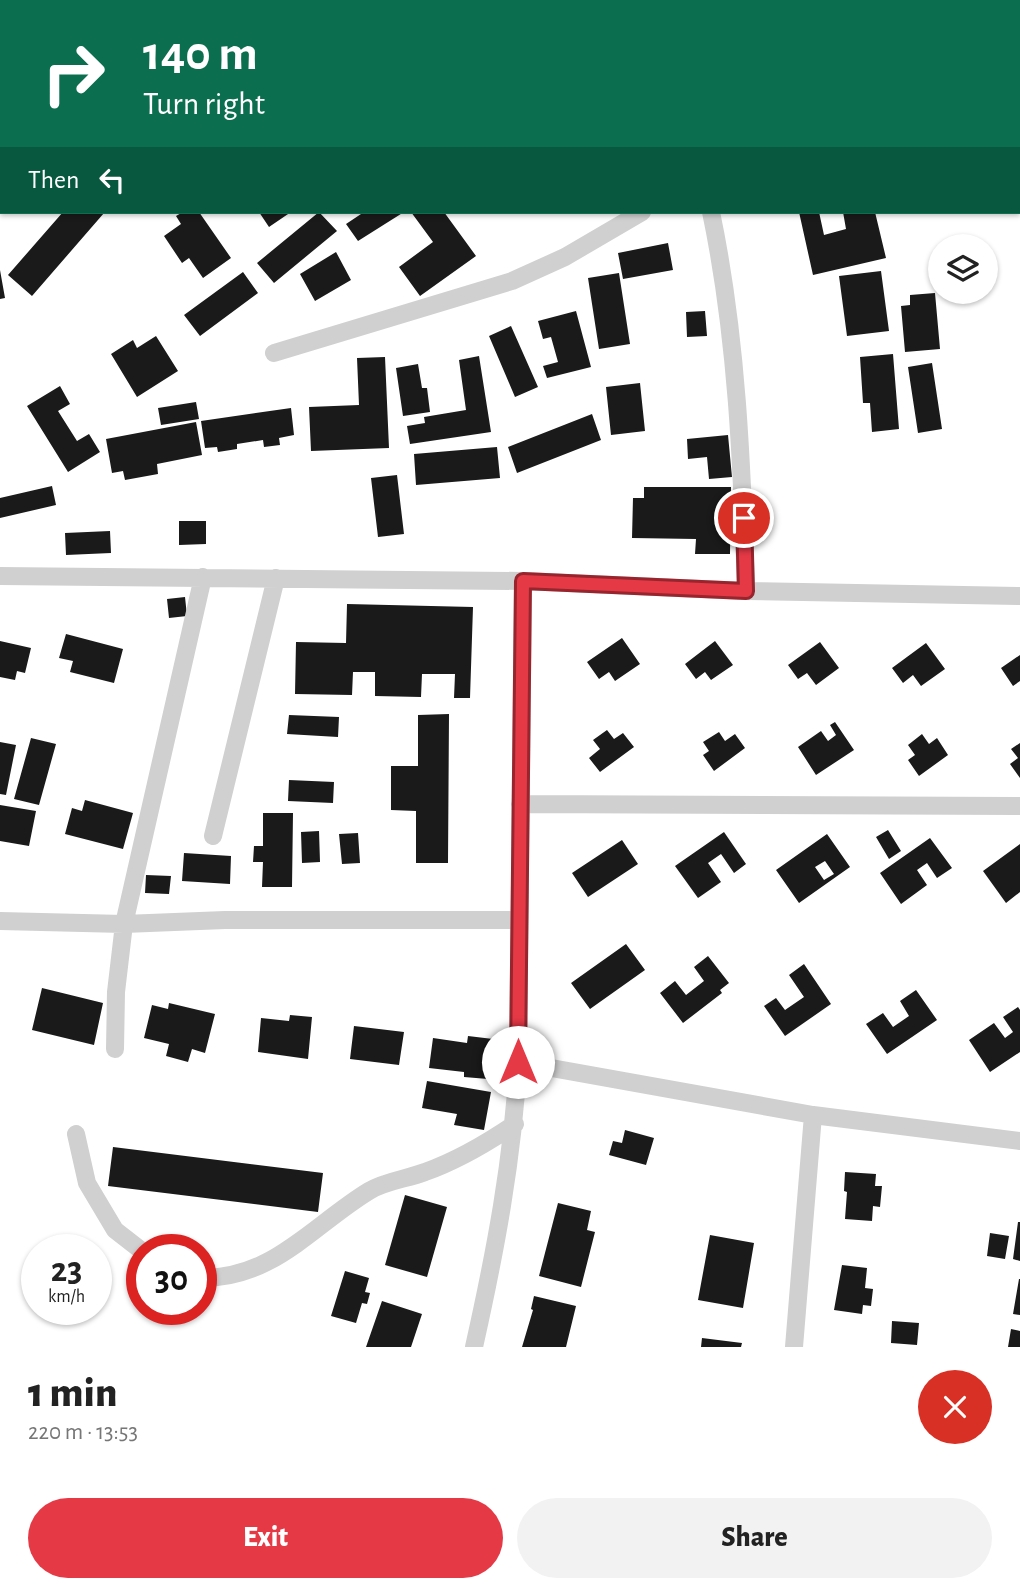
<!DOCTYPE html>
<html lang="en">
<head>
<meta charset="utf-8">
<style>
  body { margin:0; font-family:"Alegreya Sans",sans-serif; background:#f2f2f2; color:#222; height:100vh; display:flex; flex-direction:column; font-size:26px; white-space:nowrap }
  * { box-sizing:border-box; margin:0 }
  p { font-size:23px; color:#767676 }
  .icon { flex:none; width:38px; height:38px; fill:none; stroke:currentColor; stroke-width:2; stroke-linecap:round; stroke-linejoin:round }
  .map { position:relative; height:1347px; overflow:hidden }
  .panel { display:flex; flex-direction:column; background:#fff; flex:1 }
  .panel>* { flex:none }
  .banner { position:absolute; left:0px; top:0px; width:1020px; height:214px; box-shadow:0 2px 5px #0004; background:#0b6e4f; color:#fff; overflow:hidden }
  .tools { position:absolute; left:928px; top:234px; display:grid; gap:14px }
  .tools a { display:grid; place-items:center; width:70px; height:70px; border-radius:50%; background:#fff; box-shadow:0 2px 5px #0004; font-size:35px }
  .speed { position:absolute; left:21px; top:1234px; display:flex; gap:14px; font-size:35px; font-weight:700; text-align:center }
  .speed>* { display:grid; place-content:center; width:91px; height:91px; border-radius:50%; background:#fff; box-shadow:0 2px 5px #0004; line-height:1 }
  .speed small { font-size:18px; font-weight:400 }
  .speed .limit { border:10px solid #d22; background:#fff; color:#111 }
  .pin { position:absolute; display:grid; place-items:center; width:60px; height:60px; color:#fff; margin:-30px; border:4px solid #fff; border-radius:50%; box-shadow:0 2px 7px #0007 }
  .me { position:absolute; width:77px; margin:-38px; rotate:0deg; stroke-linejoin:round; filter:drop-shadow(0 0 5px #0008) }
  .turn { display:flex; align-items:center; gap:24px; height:147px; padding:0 28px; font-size:32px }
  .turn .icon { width:91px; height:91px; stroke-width:2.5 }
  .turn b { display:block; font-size:49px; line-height:60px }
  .then { display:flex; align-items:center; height:66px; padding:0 28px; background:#0003; gap:14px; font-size:26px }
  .round { display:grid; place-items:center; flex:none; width:74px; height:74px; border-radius:37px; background:#f2f2f2 }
  .overview { display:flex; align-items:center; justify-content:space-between; height:119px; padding:0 28px }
  h1 { font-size:42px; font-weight:800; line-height:52px }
  .cta { display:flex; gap:14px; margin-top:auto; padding:14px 28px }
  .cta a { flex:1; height:80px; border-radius:42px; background:#e63946; color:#fff; font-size:28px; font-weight:800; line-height:80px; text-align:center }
  .cta a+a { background:#f2f2f2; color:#222 }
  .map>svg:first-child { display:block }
  .building { fill:#1a1a1a; fill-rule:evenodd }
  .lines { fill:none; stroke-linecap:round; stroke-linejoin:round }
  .street { stroke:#d0d0d0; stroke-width:18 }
  .route-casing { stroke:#96252e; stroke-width:18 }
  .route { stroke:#e63946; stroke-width:12 }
</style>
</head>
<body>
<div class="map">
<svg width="1020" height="1347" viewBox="0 0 1020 1347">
  <rect width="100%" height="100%" fill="#fff"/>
  <path class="building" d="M63 212 104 213 32 296 8 275Z
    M183 212H199L231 258 203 278 189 258 182 263 164 236 181 224 176 216Z
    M259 212H291L269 227Z
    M319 212 337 231 274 283 257 263Z
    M364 212H404L358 241 346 224Z
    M411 212H444L476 256 420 296 399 267 433 242Z
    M799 212H819L824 235 846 229 843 212H875L886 258 813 275Z
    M668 243 673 270 623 279 618 253Z
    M336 252 351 280 315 301 300 274Z
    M0 270 5 298 0 299Z
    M881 271 889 331 847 336 839 276Z
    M243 272 258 293 200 336 184 315Z
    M619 273 630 344 599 349 588 278Z
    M935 293 940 349 905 352 901 306 910 305V295Z
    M576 311 591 367 547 378 543 366 558 362 551 337 543 339 538 321Z
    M705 311 707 336 687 337 686 312Z
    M511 326 538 387 515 397 489 336Z
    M156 336 178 371 137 397 111 354 133 340 137 348Z
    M893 354 899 429 872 432 870 403H863L860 357Z
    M479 356 491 432 410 444 407 426 425 423 424 417 466 410 459 360Z
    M385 357 389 448 311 451 309 407 359 405 357 358Z
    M932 363 942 429 918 433 908 367Z
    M418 364 422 388H427L430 412 403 416 396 368Z
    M640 383 645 431 611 435 606 387Z
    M60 386 70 404 58 411 77 441 89 434 100 452 68 472 27 406Z
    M196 402 199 419 161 425 158 408Z
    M291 408 294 435 279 438 280 445 264 447 263 440 237 444V449L218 452 217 447 205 448 201 421Z
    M592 414 601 440 517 473 508 447Z
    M196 422 202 455 157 464 158 474 125 480 123 471 112 473 106 439Z
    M728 435 732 477 709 479 707 457 688 459 687 439Z
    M497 447 500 478 416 485 414 454Z
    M397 475 404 534 378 537 371 478Z
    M52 486 56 505 0 518V498Z
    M644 487H731L730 554H695L696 539 632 538 633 498H644Z
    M179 521H206V544L179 545Z
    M110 531 111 553 66 555 65 533Z
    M185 597 187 616 169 618 167 599Z
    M347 604 473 607 470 698H454L455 674H422L421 697 375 696V672H353L352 695 295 694 296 642 346 643Z
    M66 634 123 649 114 683 70 672 73 661 59 658Z
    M622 638 640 664 615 681 609 672 599 679 587 662Z
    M0 641 31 648 25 673 17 671 15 680 0 677Z
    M715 641 733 665 711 680 705 672 696 679 685 664Z
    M820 642 839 668 816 685 807 673 798 679 788 665Z
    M926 643 945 669 921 686 913 675 903 683 892 668Z
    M1020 655V681L1013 686 1001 668Z
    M449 714 448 863H416V811L391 810V766H418V715Z
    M289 715 339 717 338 737 287 734Z
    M835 722 854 750 816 775 798 747 821 731 828 741 836 735 830 725Z
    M607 730 614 739 623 733 634 747 600 772 589 758 600 749 593 740Z
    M719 732 725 741 735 734 745 748 714 771 703 755 709 751 703 742Z
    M922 734 929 744 937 738 948 755 919 776 908 760 915 755 908 745Z
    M31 738 56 744 39 805 14 799Z
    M0 742 16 745 6 795 0 794Z
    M1020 743V778L1010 764 1018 758 1011 749Z
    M289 780 334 782 333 803 288 801Z
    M85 800 133 813 123 849 65 834 72 808 82 811Z
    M0 805 36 811 29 846 0 841Z
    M263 813H293L292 887H262L263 862H253L254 846H263Z
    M888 830 901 851 889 859 876 837Z
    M319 831 320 862 302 863 301 832Z
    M724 832 746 864 734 873 721 854 708 863 721 882 698 898 675 866Z
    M358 833 360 863 342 864 339 834Z
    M827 834 850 867 799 903 776 870ZM825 861 834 874 824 880 815 867Z
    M930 838 952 868 937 878 927 863 917 870 927 885 901 904 880 873Z
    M622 840 638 864 588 897 572 873Z
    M1020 844V892L1006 903 983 871Z
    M184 853 231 856 230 884 182 881Z
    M146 875 171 876 169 894 145 893Z
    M626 944 645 970 590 1009 571 983Z
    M708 956 729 983 720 990 722 993 683 1023 660 993 675 981 686 995 704 981 694 967Z
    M804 964 831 1004 785 1036 764 1006 776 998 785 1010 804 997 789 975Z
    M42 988 103 1003 94 1045 32 1030Z
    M916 990 937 1020 887 1054 866 1024 883 1013 893 1027 909 1016 900 1001Z
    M169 1003 215 1014 205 1053 192 1049 188 1062 166 1056 169 1044 144 1038 152 1005 168 1009Z
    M1018 1007 1020 1010V1052L990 1072 969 1040 994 1023 1005 1038 1013 1032 1003 1017Z
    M290 1015 312 1017 308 1059 258 1052 261 1018 289 1021Z
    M354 1026 404 1032 399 1065 350 1059Z
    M468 1036 493 1039 488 1079 464 1077V1072L429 1068 433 1038 467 1043Z
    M427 1081 491 1092 484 1130 454 1125 457 1114 422 1108Z
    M625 1130 654 1138 646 1165 609 1155 613 1141 622 1143Z
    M113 1147 323 1173 318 1212 108 1186Z
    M845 1172 876 1174 875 1186H882L880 1207 873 1206 872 1221 845 1219 847 1192 844 1191Z
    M405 1195 447 1207 427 1277 385 1265Z
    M558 1203 591 1211 587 1230 595 1232 581 1287 539 1276Z
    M1018 1222H1020V1261L1013 1259Z
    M990 1233 1009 1236 1005 1259 987 1256Z
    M710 1235 754 1243 743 1308 698 1300Z
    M842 1265 867 1268 865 1288 873 1289 871 1306 863 1305 862 1314 834 1310Z
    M345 1271 369 1278 365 1292 370 1293 367 1304 362 1303 356 1323 331 1316Z
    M1019 1279H1020V1315L1013 1314Z
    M534 1296 576 1306 566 1347H522L533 1310 531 1309Z
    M382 1301 422 1314 411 1347H366Z
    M892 1321 919 1323 917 1345 891 1343Z
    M1011 1329 1020 1331V1347H1008Z
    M702 1338 742 1343 741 1347H701Z"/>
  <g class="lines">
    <path class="street" d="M651 0 652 2
      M978 0V2
      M388 2 393 0
      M0 38H2
      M1018 132 1020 139
      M711 212C737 336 742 464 746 591
      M274 353 512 281 565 257 642 212
      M0 576 523 581 746 591 1020 596
      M523 581 518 1062 813 1115 1020 1141
      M520 804 1020 806
      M213 836 276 578
      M0 921 124 924 225 920H519
      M115 1049 116 992 124 924 203 577
      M76 1134 87 1183 115 1230 142 1251
      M201 1278C273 1279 313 1225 369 1191 385 1181 407 1179 425 1172 456 1161 487 1143 515 1124
      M474 1347C495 1253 513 1159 518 1062
      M794 1347 813 1115"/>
  </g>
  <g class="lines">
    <g class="route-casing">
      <path id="route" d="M518 1062 523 581 746 591 744 518"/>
    </g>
    <use href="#route" class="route"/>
  </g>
</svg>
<div class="tools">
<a><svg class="icon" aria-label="layers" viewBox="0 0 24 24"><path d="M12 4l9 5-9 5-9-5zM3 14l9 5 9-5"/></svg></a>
</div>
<div class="speed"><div>23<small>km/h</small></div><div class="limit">30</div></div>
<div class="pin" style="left:744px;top:518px;background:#d93025"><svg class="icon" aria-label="arrive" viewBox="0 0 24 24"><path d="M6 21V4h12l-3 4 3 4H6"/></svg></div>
<svg class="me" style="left:518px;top:1062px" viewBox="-20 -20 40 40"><circle r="19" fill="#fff"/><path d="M0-13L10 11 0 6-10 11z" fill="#e63946"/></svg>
<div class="banner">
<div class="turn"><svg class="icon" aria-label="right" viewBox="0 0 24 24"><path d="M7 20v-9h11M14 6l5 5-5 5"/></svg><div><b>140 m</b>Turn right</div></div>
<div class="then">Then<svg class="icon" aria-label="left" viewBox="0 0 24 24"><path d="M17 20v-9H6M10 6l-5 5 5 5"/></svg></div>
</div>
</div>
<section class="panel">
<div class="overview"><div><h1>1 min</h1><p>220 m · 13:53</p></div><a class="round" style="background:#d93025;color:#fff"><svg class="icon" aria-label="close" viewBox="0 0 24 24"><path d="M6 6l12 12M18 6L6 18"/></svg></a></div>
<div class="cta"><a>Exit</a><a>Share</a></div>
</section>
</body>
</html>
